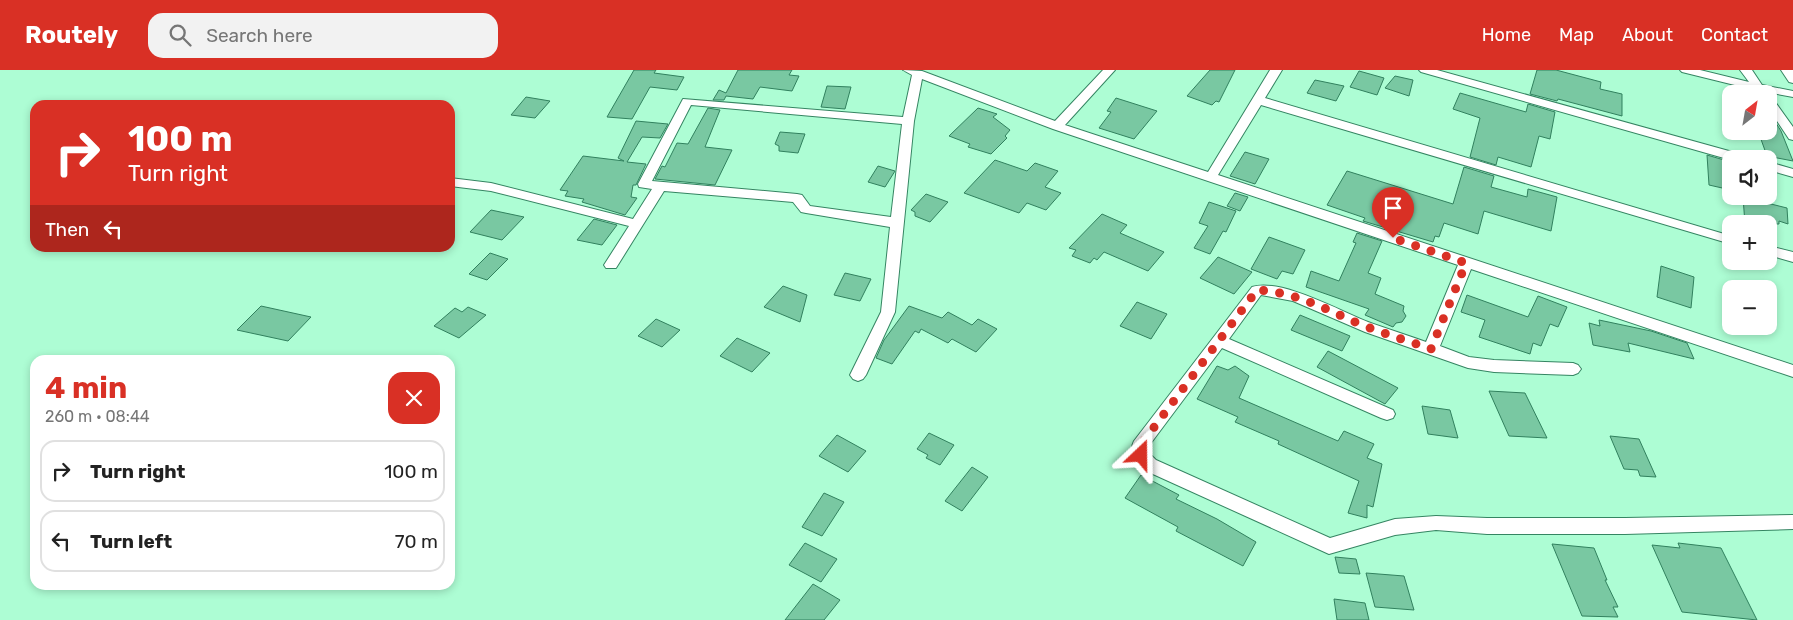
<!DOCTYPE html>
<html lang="en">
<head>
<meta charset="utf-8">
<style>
  body { margin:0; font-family:Rubik,sans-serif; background:#f2f2f2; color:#222; height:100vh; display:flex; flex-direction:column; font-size:19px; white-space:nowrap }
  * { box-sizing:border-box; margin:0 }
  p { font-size:16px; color:#767676 }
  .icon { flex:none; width:28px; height:28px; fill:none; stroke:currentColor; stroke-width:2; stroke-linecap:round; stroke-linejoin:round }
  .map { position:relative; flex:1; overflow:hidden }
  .drawer { position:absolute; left:30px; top:285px; width:425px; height:235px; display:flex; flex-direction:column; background:#fff; border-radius:15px; box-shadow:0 2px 8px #0003 }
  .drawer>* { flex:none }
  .hud { position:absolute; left:30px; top:30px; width:425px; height:152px; border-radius:15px; box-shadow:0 2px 8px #0003; background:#d93025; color:#fff; overflow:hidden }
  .needle { width:32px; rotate:31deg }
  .tools { position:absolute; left:1722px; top:15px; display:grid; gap:10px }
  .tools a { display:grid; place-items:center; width:55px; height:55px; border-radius:10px; background:#fff; box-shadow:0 2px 8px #0003; font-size:25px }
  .pin { position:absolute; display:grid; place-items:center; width:42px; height:42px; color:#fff; margin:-51px -21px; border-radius:50% 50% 50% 0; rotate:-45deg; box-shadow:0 0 5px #0007 }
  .pin .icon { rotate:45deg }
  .me { position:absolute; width:55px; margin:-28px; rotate:23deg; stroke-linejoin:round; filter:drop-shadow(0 0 4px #0008) }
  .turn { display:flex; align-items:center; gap:18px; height:105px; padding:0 15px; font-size:22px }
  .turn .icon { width:65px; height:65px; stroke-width:2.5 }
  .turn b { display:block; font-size:35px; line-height:42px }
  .then { display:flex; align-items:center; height:48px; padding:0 15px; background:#0003; gap:10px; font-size:19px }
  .round { display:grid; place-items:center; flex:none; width:52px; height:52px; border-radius:15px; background:#f2f2f2 }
  .head { display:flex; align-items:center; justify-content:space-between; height:85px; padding:0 15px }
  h1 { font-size:30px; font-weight:700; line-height:38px; color:#d93025 }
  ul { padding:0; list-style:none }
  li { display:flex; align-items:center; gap:15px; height:62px; margin:0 10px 8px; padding:0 5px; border:2px solid #e0e0e0; border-radius:15px }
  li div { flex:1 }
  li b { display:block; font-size:19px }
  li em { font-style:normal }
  header { display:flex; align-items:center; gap:30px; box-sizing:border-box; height:70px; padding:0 25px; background:#d93025; color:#fff }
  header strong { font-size:24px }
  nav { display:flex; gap:28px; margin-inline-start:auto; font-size:18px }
  .search { width:350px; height:45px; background:#f2f2f2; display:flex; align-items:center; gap:12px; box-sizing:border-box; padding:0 18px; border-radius:15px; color:#767676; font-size:19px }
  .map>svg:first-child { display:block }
  .building { fill:#79c8a2; stroke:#31815e }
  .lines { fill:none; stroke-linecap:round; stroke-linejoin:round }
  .street-casing { stroke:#358562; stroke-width:2 }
  .street { fill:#fff; fill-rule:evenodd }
  .route { stroke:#d93025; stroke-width:9; stroke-dasharray:0 16.2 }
</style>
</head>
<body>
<header>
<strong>Routely</strong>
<div class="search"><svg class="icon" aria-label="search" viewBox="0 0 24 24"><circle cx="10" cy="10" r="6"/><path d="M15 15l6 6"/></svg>Search here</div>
<nav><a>Home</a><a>Map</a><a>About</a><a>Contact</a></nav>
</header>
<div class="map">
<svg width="1793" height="550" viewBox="0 0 1793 550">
  <rect width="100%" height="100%" fill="#adfdd4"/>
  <path class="building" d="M634 0H656L654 3 684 7 677 20 650 17 632 49 607 47Z
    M738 0H792L789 5 799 6 792 21 760 17 753 29 726 26 724 30H713L719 20 726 23Z
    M1210 0H1235L1219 32 1216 31 1212 35 1187 26Z
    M1537 0H1556L1601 12 1600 19 1622 24V46L1558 29 1557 31 1530 24Z
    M1359 1 1384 8 1377 25 1350 17Z
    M1395 6 1413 10 1409 26 1385 18Z
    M1315 10 1344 16 1336 31 1307 23Z
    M827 16 851 17 845 39 821 37Z
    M1460 23 1526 42 1528 34 1555 42 1550 69 1539 66 1531 97 1498 87 1496 95 1470 87 1480 48 1453 39Z
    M526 27 550 31 535 48 511 45Z
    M1116 28 1157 41 1134 69 1099 58 1111 42 1107 41Z
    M708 38 720 40 705 77 732 80 715 115 655 109 662 96 665 97 677 73 688 74Z
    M978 38 997 44 993 47 1010 60 1005 66 1007 68 991 84 968 77 970 74 949 66Z
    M1769 42 1781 61 1793 91 1767 86 1758 61H1769Z
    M636 51 668 54 660 68 642 67 627 92 646 94 636 115H633L631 127 637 128 625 145 582 132 584 129 565 126 568 121 560 120 583 86 624 91 618 88Z
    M780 62 805 64 798 83 779 81V76L775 74Z
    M1245 82 1269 89 1255 114 1230 106Z
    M1707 85 1731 92V120L1709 115Z
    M995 90 1027 101 1035 93 1058 101 1045 117 1061 123 1046 140 1027 133 1019 143 964 123Z
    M878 96 895 101 885 117 868 112Z
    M1464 97 1494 106 1491 117 1527 127 1528 119 1557 127 1551 161 1484 141 1478 164 1444 153 1439 167 1435 166 1433 172 1363 151 1365 148 1327 135 1347 101 1453 134Z
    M1235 123 1248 127 1240 141 1227 136Z
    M926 124 948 132 930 152 915 146V142L911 140Z
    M1743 127 1787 138 1788 154 1779 151V154H1745Z
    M1209 132 1236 141 1226 162 1223 161 1210 184 1194 178 1208 156 1199 153Z
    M491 140 524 147 502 170 470 162Z
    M1102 144 1127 155 1120 163 1164 182 1148 201 1104 182 1097 190 1094 188 1090 193 1072 186 1076 180 1069 178Z
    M594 149 617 155 602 175 577 170Z
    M1357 163 1382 171 1368 203 1381 208 1375 224 1404 236 1403 241 1406 246 1402 252 1396 253 1393 257 1365 245 1369 239 1306 217 1311 201 1339 211 1356 173 1353 172Z
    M1269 167 1305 180 1293 204 1282 201 1277 209 1251 199Z
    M490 183 508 189 487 210 469 204Z
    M1218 187 1252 202 1234 224 1200 208Z
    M1661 196 1694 207 1691 238 1657 227Z
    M845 203 871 209 860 231 834 225Z
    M783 216 807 225 800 252 764 237Z
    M1467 225 1528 247 1538 226 1567 237 1558 257 1550 254 1541 276 1533 273 1530 284 1479 267 1485 250 1461 242Z
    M1137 232 1167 244 1151 269 1120 256Z
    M261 236 311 247 288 271 237 260Z
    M909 236 942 248 948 242 972 255 978 249 997 259 976 282 952 269 948 273 921 259 919 263 915 261 892 294 876 288 884 270Z
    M468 237 486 245 459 268 434 256 455 238 462 242Z
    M1300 245 1350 266 1342 281 1291 260Z
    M656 249 680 260 662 277 638 266Z
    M1599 250 1651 261 1687 273 1694 289 1628 273 1630 282 1593 275 1589 253 1600 256Z
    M737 268 770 283 752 302 720 286Z
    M1328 281 1398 318 1385 334 1317 297Z
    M1217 296 1228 300 1235 296 1249 306 1239 328 1338 371 1344 361 1374 374 1367 388 1382 394 1373 437 1367 435V448L1348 443 1359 411 1278 374 1279 371 1235 352 1238 347 1197 329Z
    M1489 321 1525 323 1547 368 1509 366Z
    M1422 336 1450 340 1458 368 1428 364Z
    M929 363 954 375 940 395 926 388 928 385 917 379Z
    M837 365 866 381 848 402 819 386Z
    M1610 366 1639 369 1656 407 1640 406 1638 400 1624 399Z
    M972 397 988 407 962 441 945 431Z
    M1141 405 1179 425 1176 429 1217 449 1256 472 1243 496 1176 461 1178 457 1125 428Z
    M824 423 844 432 822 466 802 457Z
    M805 473 837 489 821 512 789 495Z
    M1678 473 1721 478 1757 550 1682 542 1652 475 1680 478Z
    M1552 474 1594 478 1607 510H1605L1618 537H1613L1618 547 1582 546Z
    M1335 487 1356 489 1360 504 1339 503Z
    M1366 503 1404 506 1414 540 1375 537Z
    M813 514 840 530 824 550H785Z
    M1334 529 1365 533 1369 550H1337Z"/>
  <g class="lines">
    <g class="street-casing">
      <path id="street" d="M903 0 922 1 1055 51 1103 0H1115L1065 55 1208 102 1270 0H1282L1265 28 1731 166V174L1261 35 1218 105 1793 295V307L1471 199 1440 276 1469 287 1494 290 1573 293 1578 295 1581 299 1578 303 1573 305 1494 302 1468 298 1365 262 1293 231 1261 225 1229 269 1393 340 1395 344 1393 348 1387 350 1381 348 1222 278 1148 377 1149 383 1156 390 1330 468 1395 449 1436 446 1487 448H1625L1793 445V459L1625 464H1487L1436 460 1395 465 1329 484 1144 400C1137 391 1128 383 1134 371L1252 217C1281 208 1340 241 1368 252 1387 259 1407 265 1426 272L1458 195 1053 59 922 9 914 51 895 242 866 305 863 309 858 311 853 309 850 305 881 242 890 157 806 143 801 142 793 132 664 121 616 198H606L604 195 629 156 491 121 450 116V108L491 113 633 149 652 119 639 117 638 114 683 29 903 47 912 5ZM691 35 902 54 891 147 810 136 802 125 797 124 652 111Z
        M1419 0H1437L1747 86 1749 89 1731 90 1421 2Z
        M1680 0H1700L1749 12 1740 0H1752L1762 15 1793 21V27L1766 22 1758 24 1755 20 1682 2Z
        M1781 0H1793V13L1789 12Z
        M1769 28 1773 29 1793 57V70L1789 69 1769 39Z
        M1769 92 1793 99V107L1769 100Z
        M1769 176 1793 182V192L1769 185Z"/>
    </g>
    <use href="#street" class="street"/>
  </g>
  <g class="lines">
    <path class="route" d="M1141 385 1140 376 1257 220C1296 222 1327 240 1362 255 1385 264 1408 271 1431 279L1466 193 1393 168"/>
  </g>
</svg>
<div class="tools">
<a><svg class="needle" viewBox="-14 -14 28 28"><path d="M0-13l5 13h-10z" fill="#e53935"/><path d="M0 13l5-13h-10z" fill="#767676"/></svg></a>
<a><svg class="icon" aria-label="sound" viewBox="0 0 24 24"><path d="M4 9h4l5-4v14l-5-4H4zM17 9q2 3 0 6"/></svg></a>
<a>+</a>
<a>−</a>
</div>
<div class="pin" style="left:1393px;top:168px;background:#d93025"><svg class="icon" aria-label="arrive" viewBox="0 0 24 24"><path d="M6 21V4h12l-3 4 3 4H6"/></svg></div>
<svg class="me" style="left:1141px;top:385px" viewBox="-20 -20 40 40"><path d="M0-17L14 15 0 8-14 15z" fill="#d93025" stroke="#fff" stroke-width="4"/></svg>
<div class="hud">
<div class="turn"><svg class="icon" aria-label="right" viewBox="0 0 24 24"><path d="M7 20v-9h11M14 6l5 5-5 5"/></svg><div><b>100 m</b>Turn right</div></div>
<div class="then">Then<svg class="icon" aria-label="left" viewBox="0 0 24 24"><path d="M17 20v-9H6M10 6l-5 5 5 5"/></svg></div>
</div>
<section class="drawer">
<div class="head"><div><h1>4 min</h1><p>260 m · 08:44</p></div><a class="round" style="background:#d93025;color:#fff"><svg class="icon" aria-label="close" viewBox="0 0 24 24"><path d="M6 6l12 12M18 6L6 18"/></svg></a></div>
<ul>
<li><svg class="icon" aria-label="right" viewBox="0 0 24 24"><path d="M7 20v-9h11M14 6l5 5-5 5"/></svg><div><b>Turn right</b></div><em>100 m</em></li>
<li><svg class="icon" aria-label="left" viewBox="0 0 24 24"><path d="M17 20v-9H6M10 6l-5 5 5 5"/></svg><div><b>Turn left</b></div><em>70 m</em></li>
</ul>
</section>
</div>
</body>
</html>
